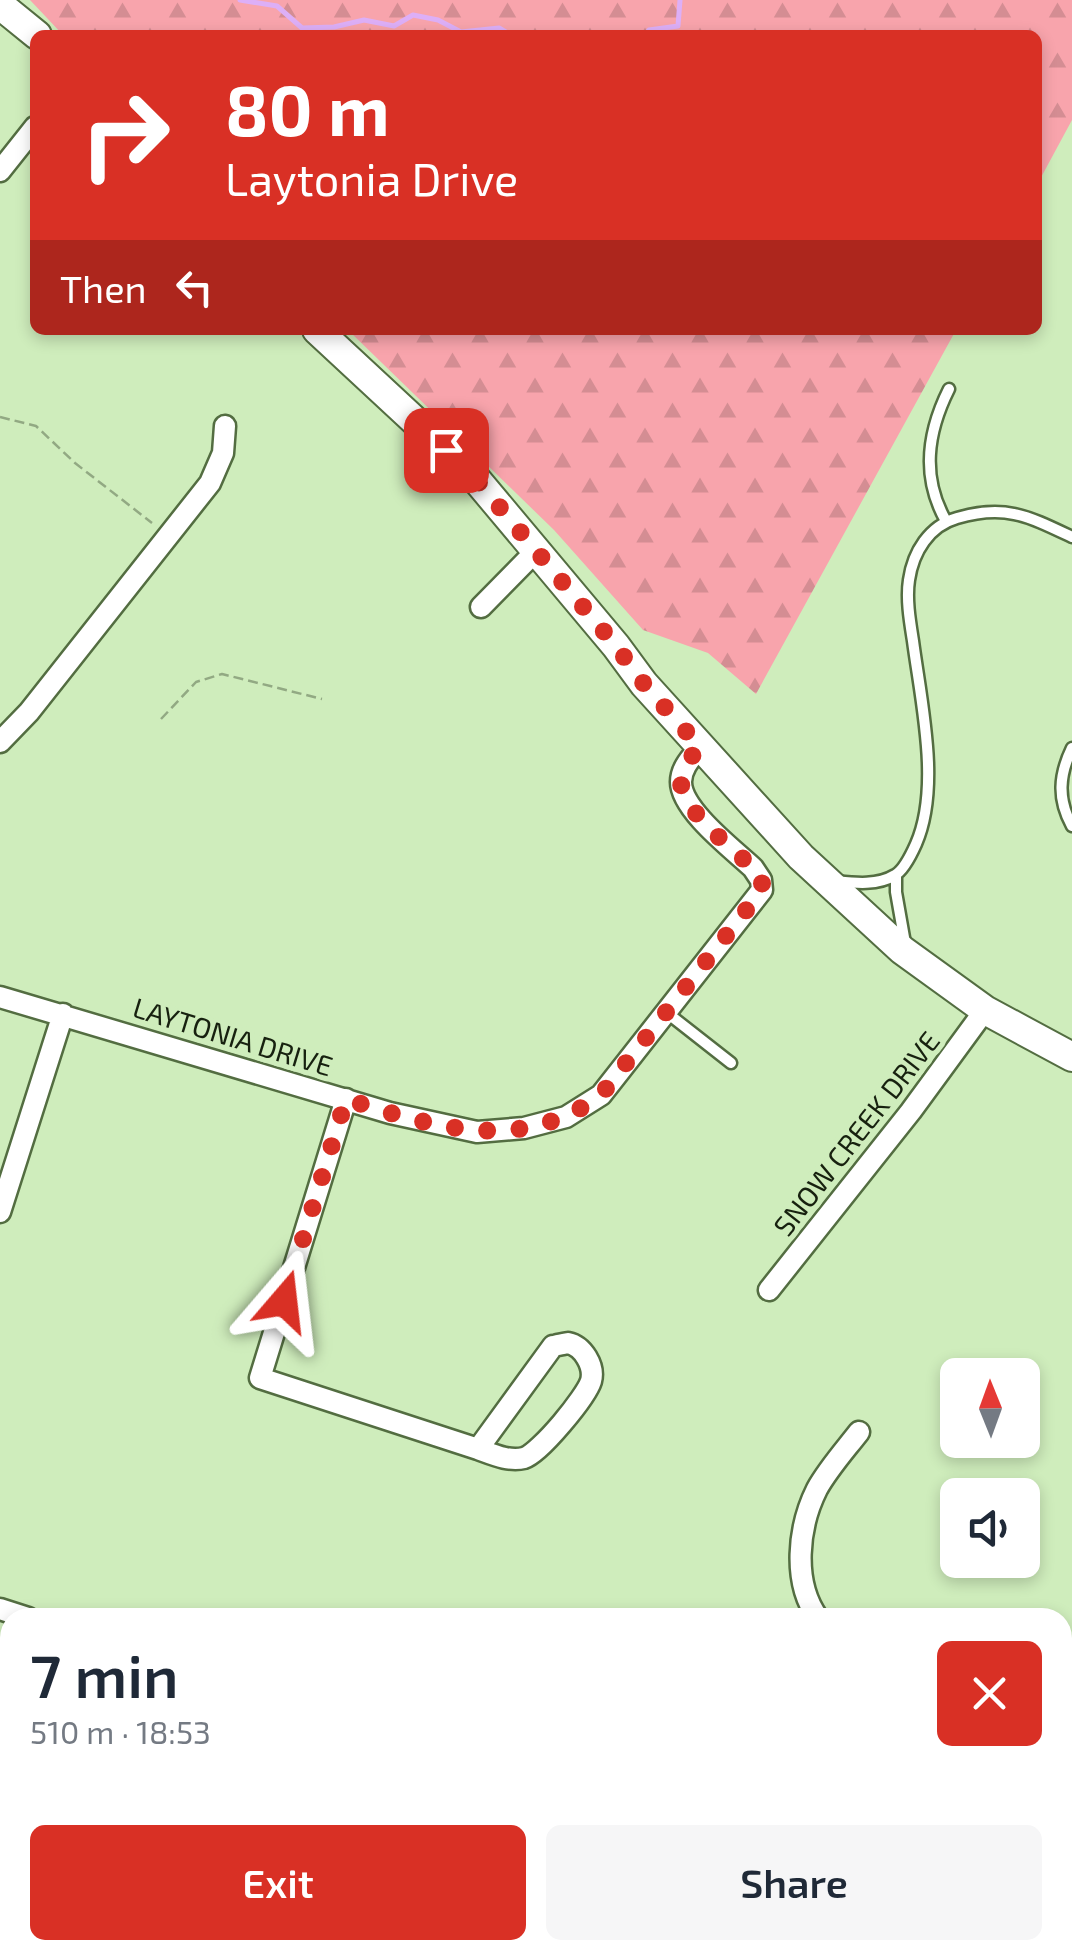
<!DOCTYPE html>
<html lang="en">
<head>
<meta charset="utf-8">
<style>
  body { margin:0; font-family:"Exo 2",sans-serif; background:#f6f6f7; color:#1f2937; height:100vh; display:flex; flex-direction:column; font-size:38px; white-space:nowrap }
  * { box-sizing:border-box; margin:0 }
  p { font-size:32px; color:#747a83 }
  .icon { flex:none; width:55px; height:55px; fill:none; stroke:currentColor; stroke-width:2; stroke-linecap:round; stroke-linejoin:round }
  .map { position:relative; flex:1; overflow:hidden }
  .panel { position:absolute; left:0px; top:1608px; width:1072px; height:352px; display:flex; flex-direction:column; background:#fff; border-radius:30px 30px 0 0; box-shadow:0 5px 15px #0003 }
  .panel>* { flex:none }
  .hud { position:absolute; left:30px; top:30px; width:1012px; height:305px; border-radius:15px; box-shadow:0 5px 15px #0003; background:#d93025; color:#fff; overflow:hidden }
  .needle { width:65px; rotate:359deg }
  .tools { position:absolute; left:940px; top:1358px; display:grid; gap:20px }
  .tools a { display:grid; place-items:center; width:100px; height:100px; border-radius:15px; background:#fff; box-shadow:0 5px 15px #0003; font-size:50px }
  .pin { position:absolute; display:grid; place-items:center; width:85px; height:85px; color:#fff; margin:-42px; border-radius:20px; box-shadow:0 5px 15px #0006 }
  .me { position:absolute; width:110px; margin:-55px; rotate:17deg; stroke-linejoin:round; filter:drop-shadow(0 0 8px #0008) }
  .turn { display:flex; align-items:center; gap:35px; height:210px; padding:0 30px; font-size:45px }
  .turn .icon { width:130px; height:130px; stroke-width:2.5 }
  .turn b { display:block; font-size:70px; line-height:85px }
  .then { display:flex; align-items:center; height:95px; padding:0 30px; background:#0003; gap:20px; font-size:38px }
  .round { display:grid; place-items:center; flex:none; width:105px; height:105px; border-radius:15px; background:#f6f6f7 }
  .summary { display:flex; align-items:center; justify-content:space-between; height:170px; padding:0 30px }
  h1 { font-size:60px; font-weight:600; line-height:75px }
  .primary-button { display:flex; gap:20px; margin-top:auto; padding:20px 30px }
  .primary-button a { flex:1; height:115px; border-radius:15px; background:#d93025; color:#fff; font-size:40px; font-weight:600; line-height:115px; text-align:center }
  .primary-button a+a { background:#f6f6f7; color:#1f2937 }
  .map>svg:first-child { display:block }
  .forest { fill:url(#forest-firs) }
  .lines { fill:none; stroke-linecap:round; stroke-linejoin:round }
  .stream { stroke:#ddaff7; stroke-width:5 }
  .service-casing { stroke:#536d41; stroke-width:15 }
  .minor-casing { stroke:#536d41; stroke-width:25 }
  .secondary-casing { stroke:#536d41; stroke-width:32 }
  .path { stroke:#92a983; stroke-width:2.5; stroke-dasharray:10 5; stroke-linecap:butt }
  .service { stroke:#fff; stroke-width:10 }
  .minor { stroke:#fff; stroke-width:20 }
  .secondary { stroke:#fff; stroke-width:28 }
  .route { stroke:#d93025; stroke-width:18; stroke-dasharray:0 32.4 }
  .labels { text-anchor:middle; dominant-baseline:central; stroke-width:10; stroke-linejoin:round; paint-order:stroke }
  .street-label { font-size:28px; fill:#17210f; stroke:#cfedbc }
</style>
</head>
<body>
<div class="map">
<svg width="1072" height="1958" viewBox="0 0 1072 1958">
  <defs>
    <pattern id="forest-firs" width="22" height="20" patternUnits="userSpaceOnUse" patternTransform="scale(2.5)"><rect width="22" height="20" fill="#f8a4ac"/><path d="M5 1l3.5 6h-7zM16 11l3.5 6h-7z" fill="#d48d93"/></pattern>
  </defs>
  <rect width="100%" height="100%" fill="#cfedbc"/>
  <path class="forest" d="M30 0H1072V120L1038 183V35H63Z
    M348 330H956L756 694 708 653 643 630 554 530Z"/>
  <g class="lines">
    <path class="stream" d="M240 0 277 6 302 28 334 27 364 20 394 26 413 15 438 20 461 32 499 28 511 35
      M645 35 649 30 678 26 680 0"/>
    <g class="service-casing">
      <path id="service" d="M946 521C921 477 927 433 949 389
        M1072 748C1059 775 1057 799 1072 826
        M896 875V892L905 943
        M835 881C854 883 877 886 895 875 904 870 912 853 916 844 941 787 921 702 913 641 910 622 906 599 909 580 913 552 929 526 957 518 1005 504 1028 516 1072 537
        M666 1012 731 1063"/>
    </g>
    <g class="minor-casing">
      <path id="minor" d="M0 171 35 127
        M481 607 536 551
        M0 742 29 712 210 483 223 453 225 426
        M0 997 390 1113 477 1132 524 1128 566 1117 601 1095 762 890 761 880 753 868C734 850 681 810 681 782 681 768 691 758 700 747
        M346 1099 260 1378 478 1449C492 1454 509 1462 524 1458 540 1453 586 1397 591 1381 595 1366 583 1346 568 1343 567 1343 554 1346 553 1346L478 1449
        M0 1212 63 1014
        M769 1290 911 1111 985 1010
        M0 1609 28 1618
        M818 1618C792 1582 798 1527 817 1489 828 1469 845 1450 859 1432
        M0 1921 10 1924
        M98 1950 124 1958
        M688 1950 699 1958
        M671 1958 677 1950"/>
    </g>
    <g class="secondary-casing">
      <path id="secondary" d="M0 5 37 35
        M317 330 471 473 616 646 644 684 801 857 902 950 985 1010 1072 1057"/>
    </g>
    <path class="path" d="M0 417 36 426 75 463 152 523
      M161 719 196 682 222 674 322 699"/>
    <use href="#service" class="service"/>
    <use href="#minor" class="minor"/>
    <use href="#secondary" class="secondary"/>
  </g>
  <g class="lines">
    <path class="route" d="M284 1301 346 1099C433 1127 520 1155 601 1095L762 890V880L753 868C734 849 681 810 681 782 681 768 691 757 700 747L644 684 616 646 471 473 446 450"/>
  </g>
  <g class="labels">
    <g class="street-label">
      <text transform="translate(233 1036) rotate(17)">LAYTONIA DRIVE</text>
      <text transform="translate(856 1133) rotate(-52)">SNOW CREEK DRIVE</text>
    </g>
  </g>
</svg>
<div class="tools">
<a><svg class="needle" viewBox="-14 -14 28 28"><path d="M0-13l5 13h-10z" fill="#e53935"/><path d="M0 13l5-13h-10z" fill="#747a83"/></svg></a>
<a><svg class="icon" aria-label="sound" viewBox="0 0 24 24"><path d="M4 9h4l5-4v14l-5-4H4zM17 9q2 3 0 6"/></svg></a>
</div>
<div class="pin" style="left:446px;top:450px;background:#d93025"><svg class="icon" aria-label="arrive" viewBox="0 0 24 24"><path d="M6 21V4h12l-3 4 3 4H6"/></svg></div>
<svg class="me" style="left:284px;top:1301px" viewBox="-20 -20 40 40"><path d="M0-17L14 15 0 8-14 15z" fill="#d93025" stroke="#fff" stroke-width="4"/></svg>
<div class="hud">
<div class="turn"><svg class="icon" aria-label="right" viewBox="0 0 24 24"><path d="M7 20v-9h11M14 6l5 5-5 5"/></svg><div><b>80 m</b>Laytonia Drive</div></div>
<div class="then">Then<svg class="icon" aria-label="left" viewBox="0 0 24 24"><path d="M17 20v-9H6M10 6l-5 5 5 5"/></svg></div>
</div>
<section class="panel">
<div class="summary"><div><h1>7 min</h1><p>510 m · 18:53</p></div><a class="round" style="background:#d93025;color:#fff"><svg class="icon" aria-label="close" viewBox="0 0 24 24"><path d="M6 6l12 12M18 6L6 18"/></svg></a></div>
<div class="primary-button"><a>Exit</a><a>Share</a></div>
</section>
</div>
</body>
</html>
